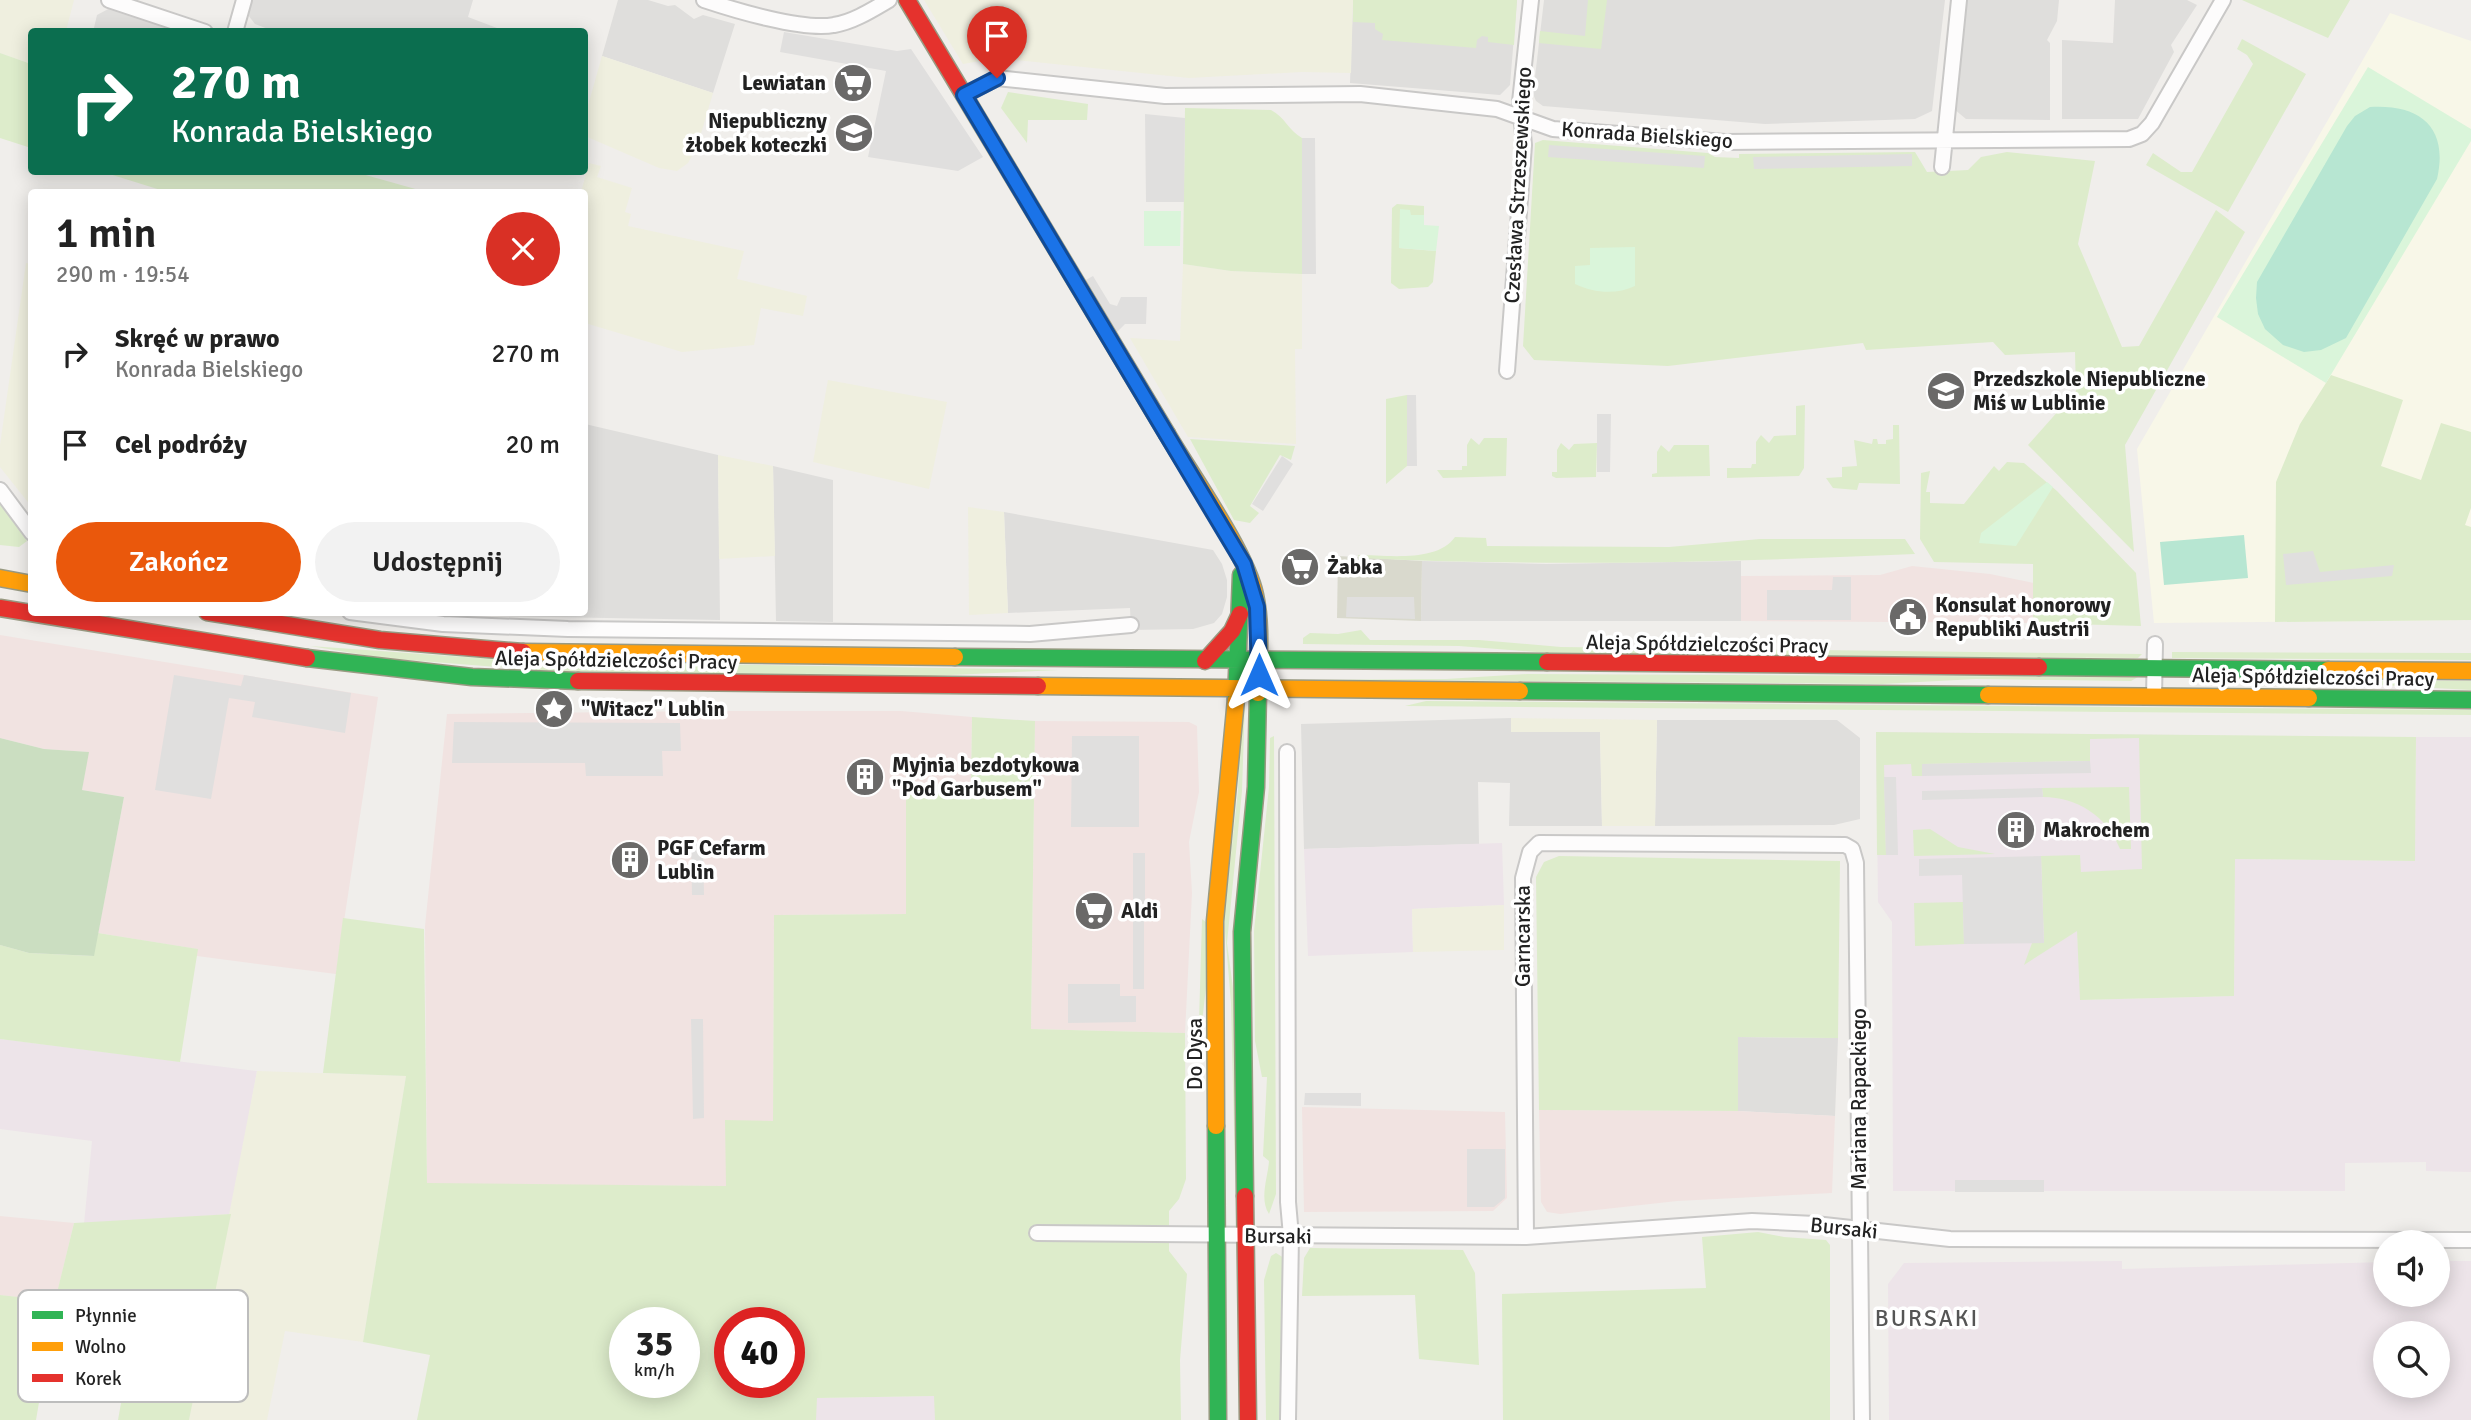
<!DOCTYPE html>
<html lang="pl">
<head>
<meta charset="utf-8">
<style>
  body { margin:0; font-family:Signika,sans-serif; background:#f2f2f2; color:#222; height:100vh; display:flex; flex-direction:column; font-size:26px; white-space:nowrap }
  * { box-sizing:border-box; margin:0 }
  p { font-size:23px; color:#767676 }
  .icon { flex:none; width:38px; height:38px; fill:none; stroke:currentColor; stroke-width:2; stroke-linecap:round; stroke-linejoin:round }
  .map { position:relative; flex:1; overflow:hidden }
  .drawer { position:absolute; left:28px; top:189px; width:560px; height:427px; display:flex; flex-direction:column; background:#fff; border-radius:7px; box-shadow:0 4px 18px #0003 }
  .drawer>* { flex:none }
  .top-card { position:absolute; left:28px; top:28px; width:560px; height:147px; border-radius:7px; box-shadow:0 4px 18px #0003; background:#0b6e4f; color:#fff; overflow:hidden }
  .fabs { position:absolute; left:2373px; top:1230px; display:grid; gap:14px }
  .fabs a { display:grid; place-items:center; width:77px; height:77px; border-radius:50%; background:#fff; box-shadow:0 4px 18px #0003; font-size:35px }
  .speed { position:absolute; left:609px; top:1307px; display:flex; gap:14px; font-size:35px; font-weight:700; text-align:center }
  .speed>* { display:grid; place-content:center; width:91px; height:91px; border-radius:50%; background:#fff; box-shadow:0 4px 18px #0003; line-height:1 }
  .speed small { font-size:18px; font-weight:400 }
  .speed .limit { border:10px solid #d22; background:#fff; color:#111 }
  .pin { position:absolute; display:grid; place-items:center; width:60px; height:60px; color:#fff; margin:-72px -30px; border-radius:50% 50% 50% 0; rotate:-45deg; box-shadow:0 0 7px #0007 }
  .pin .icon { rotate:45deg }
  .me { position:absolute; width:77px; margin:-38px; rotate:0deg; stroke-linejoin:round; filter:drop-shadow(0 0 5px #0008) }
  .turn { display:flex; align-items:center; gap:24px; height:147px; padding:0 28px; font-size:32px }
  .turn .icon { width:91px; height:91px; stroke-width:2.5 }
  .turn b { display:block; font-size:49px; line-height:60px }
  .round { display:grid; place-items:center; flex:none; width:74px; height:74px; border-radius:37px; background:#f2f2f2 }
  .head { display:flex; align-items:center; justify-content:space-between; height:119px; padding:0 28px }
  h1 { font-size:42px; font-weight:600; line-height:52px }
  .button { display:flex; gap:14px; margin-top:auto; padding:14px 28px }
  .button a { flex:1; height:80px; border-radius:42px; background:#ea580c; color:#fff; font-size:28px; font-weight:600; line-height:80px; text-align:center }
  .button a+a { background:#f2f2f2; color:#222 }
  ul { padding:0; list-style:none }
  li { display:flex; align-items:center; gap:21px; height:91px; padding:0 28px }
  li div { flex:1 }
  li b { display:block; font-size:26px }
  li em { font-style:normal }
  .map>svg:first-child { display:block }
  .residential { fill:#dfdedc }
  .commercial { fill:#f1e3e1 }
  .industrial { fill:#ede4e9; fill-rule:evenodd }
  .education { fill:#f8f7e8 }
  .construction { fill:#d9d9cd }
  .farmland { fill:#efefdf }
  .grass { fill:#ddeccb; fill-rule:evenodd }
  .forest { fill:#cbdec1 }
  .park { fill:#daf5da }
  .pitch { fill:#b7e6d2 }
  .parking { fill:#e0dfde }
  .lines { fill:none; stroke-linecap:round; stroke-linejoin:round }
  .street-casing { stroke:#c9c8c7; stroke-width:18 }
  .fast-casing { stroke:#999a82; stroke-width:19 }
  .slow-casing { stroke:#999a82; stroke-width:19 }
  .jam-casing { stroke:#999a82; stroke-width:19 }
  .street { stroke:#fdfcfc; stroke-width:14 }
  .fast { stroke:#30b455; stroke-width:16 }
  .slow { stroke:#ff9f0a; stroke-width:16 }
  .jam { stroke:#e5322d; stroke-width:16 }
  .route-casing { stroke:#114b97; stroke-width:18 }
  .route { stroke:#1a73e8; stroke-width:12 }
  .labels { text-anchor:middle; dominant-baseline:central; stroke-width:7; stroke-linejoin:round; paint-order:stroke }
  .poi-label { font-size:21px; font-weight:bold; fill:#222; stroke:#fff; text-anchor:start }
  .street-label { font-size:21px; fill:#222; stroke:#fff }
  .neighbourhood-label { font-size:23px; letter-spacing:2px; fill:#555; stroke:#fff }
  .key { fill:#fff; stroke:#bdbdbd; stroke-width:2 }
  .key-label { font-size:19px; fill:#222 }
</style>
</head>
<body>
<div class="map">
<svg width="2471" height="1420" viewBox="0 0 2471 1420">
  <rect width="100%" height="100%" fill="#f0eeeb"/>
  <path class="residential" d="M249 0H473L468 17 497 28 496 32H276L255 24 248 15Z
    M618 0H648L668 6 675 5 694 19 703 15 735 24 713 93 602 56Z
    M1353 0H1517L1510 85 1500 95 1350 83Z
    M1544 0H1945L1932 111 1915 119 1765 124 1543 106 1536 101 1533 94Z
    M1966 0H2059L2057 21 2047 40 2050 43V120L1966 119 1954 109Z
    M2115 0H2187L2197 5 2171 45 2174 52 2138 119H2062V40L2113 43Z
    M112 7 184 32H93L97 15Z
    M585 424 718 455 720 620 496 616V612H584Z
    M773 466 833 480V622L776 621Z
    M1004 512 1213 550 1222 564 1227 580V597L1222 614 1214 623 1193 629 1131 630 1130 608 1008 613Z
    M1422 561 1546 564 1741 561V621H1421Z
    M1511 718V732H1600L1602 826H1509L1510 783 1478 782 1479 844 1304 849 1301 724Z
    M1657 720H1837L1860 738V819L1834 825 1655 826Z
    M1738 1037 1838 1038 1835 1116 1738 1111Z"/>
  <path class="commercial" d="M1912 566 1990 574 2034 583 2033 623 1741 621V576L1880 575Z
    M0 635 378 697 336 974 197 956V949L98 933 124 797 82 790 88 752 44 749 0 738Z
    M715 711H901L972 717 971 786 906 785V914L774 915 773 1121 726 1186 427 1184 425 926 447 714Z
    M1035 721 1189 722 1197 726 1199 792 1189 842 1192 893 1185 1033 1031 1029Z
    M1302 1107 1505 1112 1507 1198 1493 1211 1304 1212Z
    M1539 1110 1738 1111 1835 1116 1832 1193 1677 1201 1560 1214 1547 1212 1541 1202Z
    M0 1216 74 1223 55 1302 0 1295Z"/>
  <path class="industrial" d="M1876 732 2183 735V847L2077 930 2081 1000 2234 996 2235 859 2415 861 2416 737H2471V1172L2426 1171V1162L2345 1163V1191H1893L1892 922 1878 902Z
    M1502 843 1504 905 1412 909 1413 952 1308 956 1304 849Z
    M0 1039 257 1071 231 1214 84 1224 92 1141 0 1129Z
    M2122 1261V1269L2385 1262V1295H2438V1261H2471V1420H1889L1888 1284 1904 1263ZM2385 1334H2438V1386H2385Z
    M935 1396V1420H816V1398Z"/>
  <path class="education" d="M2390 13 2471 41V620L2154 623 2137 449Z"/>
  <path class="construction" d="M1338 556 1422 561 1421 621 1337 618Z"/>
  <path class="farmland" d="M0 0H74L66 31 32 32 31 64 0 53Z
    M924 0H1353L1351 73 1302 72 1189 78 997 58 963 64Z
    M602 56 713 93 697 147 688 163 677 171 659 168 585 136V116Z
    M589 163 601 166 597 177 632 188 625 212 631 214 628 226 744 251 737 279 807 296 803 316 761 308 754 345 682 352 585 323 584 192H581Z
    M26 263 32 264 31 506 0 467V445Z
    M1183 264 1231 271 1302 274V349H1295L1296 444 1188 437 1130 338 1180 341Z
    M828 380 947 402 929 489 813 462Z
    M718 455 773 466 775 556 719 559Z
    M968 507 1004 512 1008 613 969 615Z
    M1511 718 1657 720 1655 826H1602L1600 732H1511Z
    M1504 905V950L1413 952 1412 909Z
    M257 1071 406 1076 363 1342 285 1331 267 1420H189Z"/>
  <path class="grass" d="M1353 0H1517L1514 45 1488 42V37L1482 36 1477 40 1476 48 1382 40 1383 34 1375 29V23L1353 22Z
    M1588 0H1607L1601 49 1539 43 1540 31 1585 36Z
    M2242 0H2350L2328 38Z
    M2242 39 2306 74 2228 212 2146 165 2153 153 2181 172H2192L2253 64 2247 55 2237 49Z
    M0 53 31 64V148L0 138Z
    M1008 92 1088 104 1087 120H1028L1027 143 1001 108Z
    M1185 108 1271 110C1285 117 1288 130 1302 138V274L1231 271 1183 264Z
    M1543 140 1708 153 1715 157 1739 158V154L1915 152 1927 172 1968 170 1981 157 2007 152 2095 161 2078 244 2122 347 2139 346 2216 210 2245 232 2125 445 2134 552 2028 445 2076 391 2075 352 2005 355 1993 342 1866 350 1863 343 1668 366 1534 360 1523 346 1535 143Z
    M103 172H355L426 192H167Z
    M1397 204 1424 206V215H1410L1400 248 1436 251 1433 282 1428 287 1399 289 1391 283 1392 208Z
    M2331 375 2403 400 2381 466 2421 480 2441 423 2471 432V508L2465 525 2471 527V620L2275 622 2276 482 2300 424Z
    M1407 395V466L1386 484V399Z
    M1805 405 1804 468 1799 476 1727 478V468H1751L1752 464H1756V442L1761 435 1769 443 1774 436 1796 435V406Z
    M1893 425H1899L1900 484 1859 483 1857 490 1833 488 1826 478 1842 477V467L1857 466 1854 440 1872 444 1873 439H1877L1878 444H1886V440L1893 439Z
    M1471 438 1479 445 1484 438H1507L1506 476 1443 478 1437 470H1462V466H1467V445Z
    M1190 439 1295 446 1291 460 1280 455 1250 506 1259 513 1250 523 1234 520Z
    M1561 443 1569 450 1574 444 1597 443 1596 477 1556 478 1552 476V472H1557V450Z
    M1661 445 1669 452 1674 445H1709L1710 476 1652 477V474L1657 473V452Z
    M2007 462 2024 463 2057 491 2136 573 2141 626 2033 623V564L1934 562 1920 539 1921 473 1930 471 1926 492H1930V503L1964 504 1994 466 1999 471Z
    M0 500 27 541 19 547 0 545Z
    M1455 537 1486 538 1487 546 1669 547 1760 539H1905L1915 554C1730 562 1544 567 1359 558L1358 555C1386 555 1437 563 1455 537Z
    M1361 630 1370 640H1479L1561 647 2142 654 2138 658 1562 654 1459 646 1303 644V638L1310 633 1338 634Z
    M310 646 521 661 1059 670 907 677 548 671 382 658Z
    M2172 652 2471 653V660L2172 658Z
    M1527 674 2138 677 2131 681 1976 679 1882 684 1308 679H1446Z
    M2324 680 2471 681V690L2325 682Z
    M1241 701H1245L1242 791 1227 943 1235 1003V1173L1231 1003 1224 919 1238 790Z
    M1426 701 2471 710V715L1405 706Z
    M972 717 1035 721 1031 1029 1185 1033 1186 1179 1179 1199 1169 1211V1251L1187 1274 1180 1360 1181 1420H935L934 1396 817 1398 816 1420H417L430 1355 363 1342 406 1076 323 1073 343 918 424 929 427 1183 726 1186 725 1120 773 1121 774 915 906 914V784L971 786ZM625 1323H684V1382H625ZM730 1323H789V1382H730Z
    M1876 732 2416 737 2415 861 2235 859 2234 996 2080 1000 2077 931 2024 965 2032 943 2044 942 2041 856 2080 855 2081 872 2142 869 2139 738 2090 739V761L1922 764V776H1912L1911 764 1884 765 1886 855H1877Z
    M1274 736 1276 1194 1269 1214C1259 1199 1268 1177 1269 1161L1263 1156 1267 1077H1262L1255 1041 1254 931 1269 787 1270 738Z
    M2129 787 2131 849H2120C2107 816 2077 797 2043 797L2042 788Z
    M1930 829 1958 847 1995 854 1914 856 1913 830Z
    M1559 856 1840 861 1838 1038 1738 1037V1111L1539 1110 1536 877 1544 862Z
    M1963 902 1964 944 1915 946 1914 903Z
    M1202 919 1206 922V988L1198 1056Z
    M98 933 198 949 180 1062 0 1039V945L29 953 93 956Z
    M231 1214 189 1420H118L126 1375 46 1361 36 1420H0V1295L55 1301 74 1223Z
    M1758 1232 1784 1237 1826 1240 1830 1245V1420H1503L1502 1294 1706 1288 1702 1237Z
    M1310 1248 1463 1250 1475 1273 1479 1365 1419 1359 1415 1295 1302 1296 1304 1258Z
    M1276 1253 1284 1258 1281 1420H1266L1264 1280 1271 1256Z"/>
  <path class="forest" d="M0 738 44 749 89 752 82 790 124 797 94 956 29 953 0 945Z"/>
  <path class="park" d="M2368 67 2471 129V141L2326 383 2217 317Z
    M1400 209 1410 210 1411 215H1424V225L1439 226 1436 251 1399 248Z
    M1144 211H1181L1180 246H1144Z
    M1635 247V286C1616 295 1594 293 1575 284V266L1590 265V248Z
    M2047 482 2053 487 2016 546 1979 543 1981 533Z"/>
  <path class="pitch" d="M2370 107C2420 104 2449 127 2437 179L2346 338 2321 350 2304 352 2283 345 2265 329 2258 314 2256 298 2257 282 2347 126 2355 116Z
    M2244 535 2248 578 2164 585 2160 542Z"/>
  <path class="parking" d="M784 32 897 51 911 49 983 157 958 171 868 157 886 71 780 52Z
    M1145 114 1185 118 1184 202H1146Z
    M1302 138H1315L1316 274H1302Z
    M1549 145 1705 156 1704 168 1548 157Z
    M1912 154V166L1754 169 1753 157Z
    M1093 276 1110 304 1117 306 1121 297H1147L1146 324H1125L1116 333 1084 281Z
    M1407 395H1416L1417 466H1407Z
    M1597 414H1611L1610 472H1597Z
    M1282 456 1293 464 1263 511 1252 504Z
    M2313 551 2320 572 2394 565 2392 576 2286 585 2283 554Z
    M1833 577H1851V620H1767V590H1832Z
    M1347 597H1414L1415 619 1346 617Z
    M174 675 241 686 244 675 351 693 345 733 252 717 255 702 229 698 211 799 155 790Z
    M454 722 680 723 681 751H662L663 776H586L585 763H452Z
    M1072 736H1139V827H1071Z
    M2090 761 2091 773 1922 776V764Z
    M1884 777H1896L1898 855H1886Z
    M2042 788 2043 797 1922 800V791Z
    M691 841H703L704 895H692Z
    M1133 853H1145V908H1133Z
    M2041 856 2044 943 1964 944 1962 875 1919 876V859Z
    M1133 916H1144V989H1133Z
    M1068 984H1120V996H1136V1022L1068 1023Z
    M691 1019H703L704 1118 693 1119Z
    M1305 1093H1361V1106L1304 1105Z
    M1467 1149H1505V1198L1494 1207H1467Z
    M1955 1180H2044V1192H1955Z"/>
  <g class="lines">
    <g class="street-casing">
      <path id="street" d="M109 0 205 32
        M704 0C734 10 803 31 834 25 853 22 872 10 889 0
        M235 32 244 0
        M964 95 997 78 1165 96 1360 94 1497 109 1553 129 1725 142 2129 139 2142 134 2152 123 2223 0
        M1942 167 1959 0
        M1507 371 1524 145 1520 102 1531 0
        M0 490 32 533
        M350 612 443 624 568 629 1030 634 1131 625
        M2154 697 2155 644
        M1287 752 1288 1202 1291 1236 1288 1420
        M1037 1233 1526 1237 1752 1221 1815 1224 1950 1239 2471 1240
        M1526 1237 1523 878 1530 852 1539 843 1845 845 1852 849 1856 863 1862 1420"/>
    </g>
    <g class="fast-casing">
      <path id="fast" d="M955 657 1547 662
        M307 658 472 677 578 681
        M2039 667 2328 670
        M1520 691 1988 695
        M2309 698 2471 700
        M1236 699 1241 575
        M1216 1126 1218 1420
        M1245 1196 1242 932 1256 787 1258 693"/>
    </g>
    <g class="slow-casing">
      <path id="slow" d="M1167 434C1191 475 1246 552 1255 595 1262 627 1258 660 1258 693
        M0 578 32 584
        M523 652 955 657
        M2328 670 2471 671
        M1038 686 1520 691
        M1988 695 2309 698
        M1216 1126 1215 921 1236 699"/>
    </g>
    <g class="jam-casing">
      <path id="jam" d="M907 0 1167 434
        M0 608 307 658
        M207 612 380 640 523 652
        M1205 661 1232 631 1240 614
        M1547 662 2039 667
        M578 681 1038 686
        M1245 1196 1248 1420"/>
    </g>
    <use href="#street" class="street"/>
    <use href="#fast" class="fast"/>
    <use href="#slow" class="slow"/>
    <use href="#jam" class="jam"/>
  </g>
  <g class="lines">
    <g class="route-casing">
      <path id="route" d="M997 78 964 95 1244 564 1257 607 1259 675"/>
    </g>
    <use href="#route" class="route"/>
  </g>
  <defs>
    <g id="supermarket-disc" transform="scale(2.0125)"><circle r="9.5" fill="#6a6968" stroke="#fff"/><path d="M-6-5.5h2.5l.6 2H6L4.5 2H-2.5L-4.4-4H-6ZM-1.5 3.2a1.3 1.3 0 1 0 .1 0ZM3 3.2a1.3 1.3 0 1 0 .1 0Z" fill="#fff"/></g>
    <g id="school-disc" transform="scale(2.0125)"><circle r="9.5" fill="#6a6968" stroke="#fff"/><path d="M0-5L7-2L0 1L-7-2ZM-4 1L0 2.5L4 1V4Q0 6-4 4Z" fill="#fff"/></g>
    <g id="civic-disc" transform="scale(2.0125)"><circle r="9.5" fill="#6a6968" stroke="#fff"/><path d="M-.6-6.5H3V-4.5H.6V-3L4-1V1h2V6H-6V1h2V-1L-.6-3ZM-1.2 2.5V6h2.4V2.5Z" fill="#fff"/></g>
    <g id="sight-disc" transform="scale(2.0125)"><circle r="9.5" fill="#6a6968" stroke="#fff"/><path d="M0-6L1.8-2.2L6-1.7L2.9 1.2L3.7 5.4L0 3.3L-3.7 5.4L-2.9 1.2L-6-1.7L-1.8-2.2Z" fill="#fff"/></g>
    <g id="building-disc" transform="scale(2.0125)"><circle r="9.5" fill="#6a6968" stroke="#fff"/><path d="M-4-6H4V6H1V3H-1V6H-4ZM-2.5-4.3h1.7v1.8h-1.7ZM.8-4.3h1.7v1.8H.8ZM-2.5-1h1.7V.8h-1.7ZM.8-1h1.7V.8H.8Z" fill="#fff"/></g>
  </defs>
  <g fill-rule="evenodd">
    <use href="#supermarket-disc" x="853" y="83"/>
    <use href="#school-disc" x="854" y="133"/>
    <use href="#school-disc" x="1946" y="391"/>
    <use href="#supermarket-disc" x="1300" y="567"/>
    <use href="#civic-disc" x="1908" y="617"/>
    <use href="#sight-disc" x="554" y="709"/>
    <use href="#building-disc" x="865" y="777"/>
    <use href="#building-disc" x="2016" y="830"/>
    <use href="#building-disc" x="630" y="860"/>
    <use href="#supermarket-disc" x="1094" y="911"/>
  </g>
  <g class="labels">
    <g class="poi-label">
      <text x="826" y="83" text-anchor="end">Lewiatan</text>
      <text x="827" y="121" text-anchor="end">Niepubliczny<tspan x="827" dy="24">żłobek koteczki</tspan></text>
      <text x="1973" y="379">Przedszkole Niepubliczne<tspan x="1973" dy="24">Miś w Lublinie</tspan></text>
      <text x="1327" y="567">Żabka</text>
      <text x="1935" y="605">Konsulat honorowy<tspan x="1935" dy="24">Republiki Austrii</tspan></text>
      <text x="581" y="709">"Witacz" Lublin</text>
      <text x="892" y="765">Myjnia bezdotykowa<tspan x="892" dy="24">"Pod Garbusem"</tspan></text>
      <text x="2043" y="830">Makrochem</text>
      <text x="657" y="848">PGF Cefarm<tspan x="657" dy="24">Lublin</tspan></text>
      <text x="1121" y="911">Aldi</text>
    </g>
    <g class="street-label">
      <text transform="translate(1647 135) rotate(4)">Konrada Bielskiego</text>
      <text transform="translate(1518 185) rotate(-87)">Czesława Strzeszewskiego</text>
      <text transform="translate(1707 644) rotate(1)">Aleja Spółdzielczości Pracy</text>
      <text transform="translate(616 660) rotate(1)">Aleja Spółdzielczości Pracy</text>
      <text transform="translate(2313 677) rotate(1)">Aleja Spółdzielczości Pracy</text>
      <text transform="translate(1523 936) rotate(-90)">Garncarska</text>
      <text transform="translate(1195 1054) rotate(-90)">Do Dysa</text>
      <text transform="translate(1859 1099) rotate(-90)">Mariana Rapackiego</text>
      <text transform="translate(1844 1228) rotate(6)">Bursaki</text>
      <text transform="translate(1278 1236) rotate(1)">Bursaki</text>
    </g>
    <g class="neighbourhood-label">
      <text x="1927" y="1318">BURSAKI</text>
    </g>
  </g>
  <rect x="18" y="1290" width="230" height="112" rx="10" class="key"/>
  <rect x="32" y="1311" width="31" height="8" fill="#30b455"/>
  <rect x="32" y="1342" width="31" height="9" fill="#ff9f0a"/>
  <rect x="32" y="1374" width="31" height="8" fill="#e5322d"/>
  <g class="key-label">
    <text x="75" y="1322">Płynnie</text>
    <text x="75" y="1353">Wolno</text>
    <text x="75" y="1385">Korek</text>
  </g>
</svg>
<div class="fabs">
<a><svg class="icon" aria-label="sound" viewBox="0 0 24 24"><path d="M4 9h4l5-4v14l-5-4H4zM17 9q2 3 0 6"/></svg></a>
<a><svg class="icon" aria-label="search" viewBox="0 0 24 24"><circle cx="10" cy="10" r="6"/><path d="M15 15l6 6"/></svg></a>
</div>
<div class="speed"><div>35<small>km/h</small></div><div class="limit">40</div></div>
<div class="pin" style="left:997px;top:78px;background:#d93025"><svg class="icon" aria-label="arrive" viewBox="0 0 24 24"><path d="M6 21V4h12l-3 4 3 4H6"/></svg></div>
<svg class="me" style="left:1259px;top:675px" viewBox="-20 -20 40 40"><path d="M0-17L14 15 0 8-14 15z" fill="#1a73e8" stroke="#fff" stroke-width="4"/></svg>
<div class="top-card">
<div class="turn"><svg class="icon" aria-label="right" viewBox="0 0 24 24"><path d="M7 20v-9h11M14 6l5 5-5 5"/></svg><div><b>270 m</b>Konrada Bielskiego</div></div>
</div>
<section class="drawer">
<div class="head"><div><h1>1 min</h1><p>290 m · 19:54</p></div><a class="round" style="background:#d93025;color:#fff"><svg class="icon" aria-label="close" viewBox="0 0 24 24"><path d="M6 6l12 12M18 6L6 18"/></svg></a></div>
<ul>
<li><svg class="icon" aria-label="right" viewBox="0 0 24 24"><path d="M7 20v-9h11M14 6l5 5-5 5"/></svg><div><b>Skręć w prawo</b><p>Konrada Bielskiego</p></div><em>270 m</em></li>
<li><svg class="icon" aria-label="arrive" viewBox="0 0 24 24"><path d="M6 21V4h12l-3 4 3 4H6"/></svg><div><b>Cel podróży</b></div><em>20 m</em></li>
</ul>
<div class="button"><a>Zakończ</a><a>Udostępnij</a></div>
</section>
</div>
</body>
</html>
